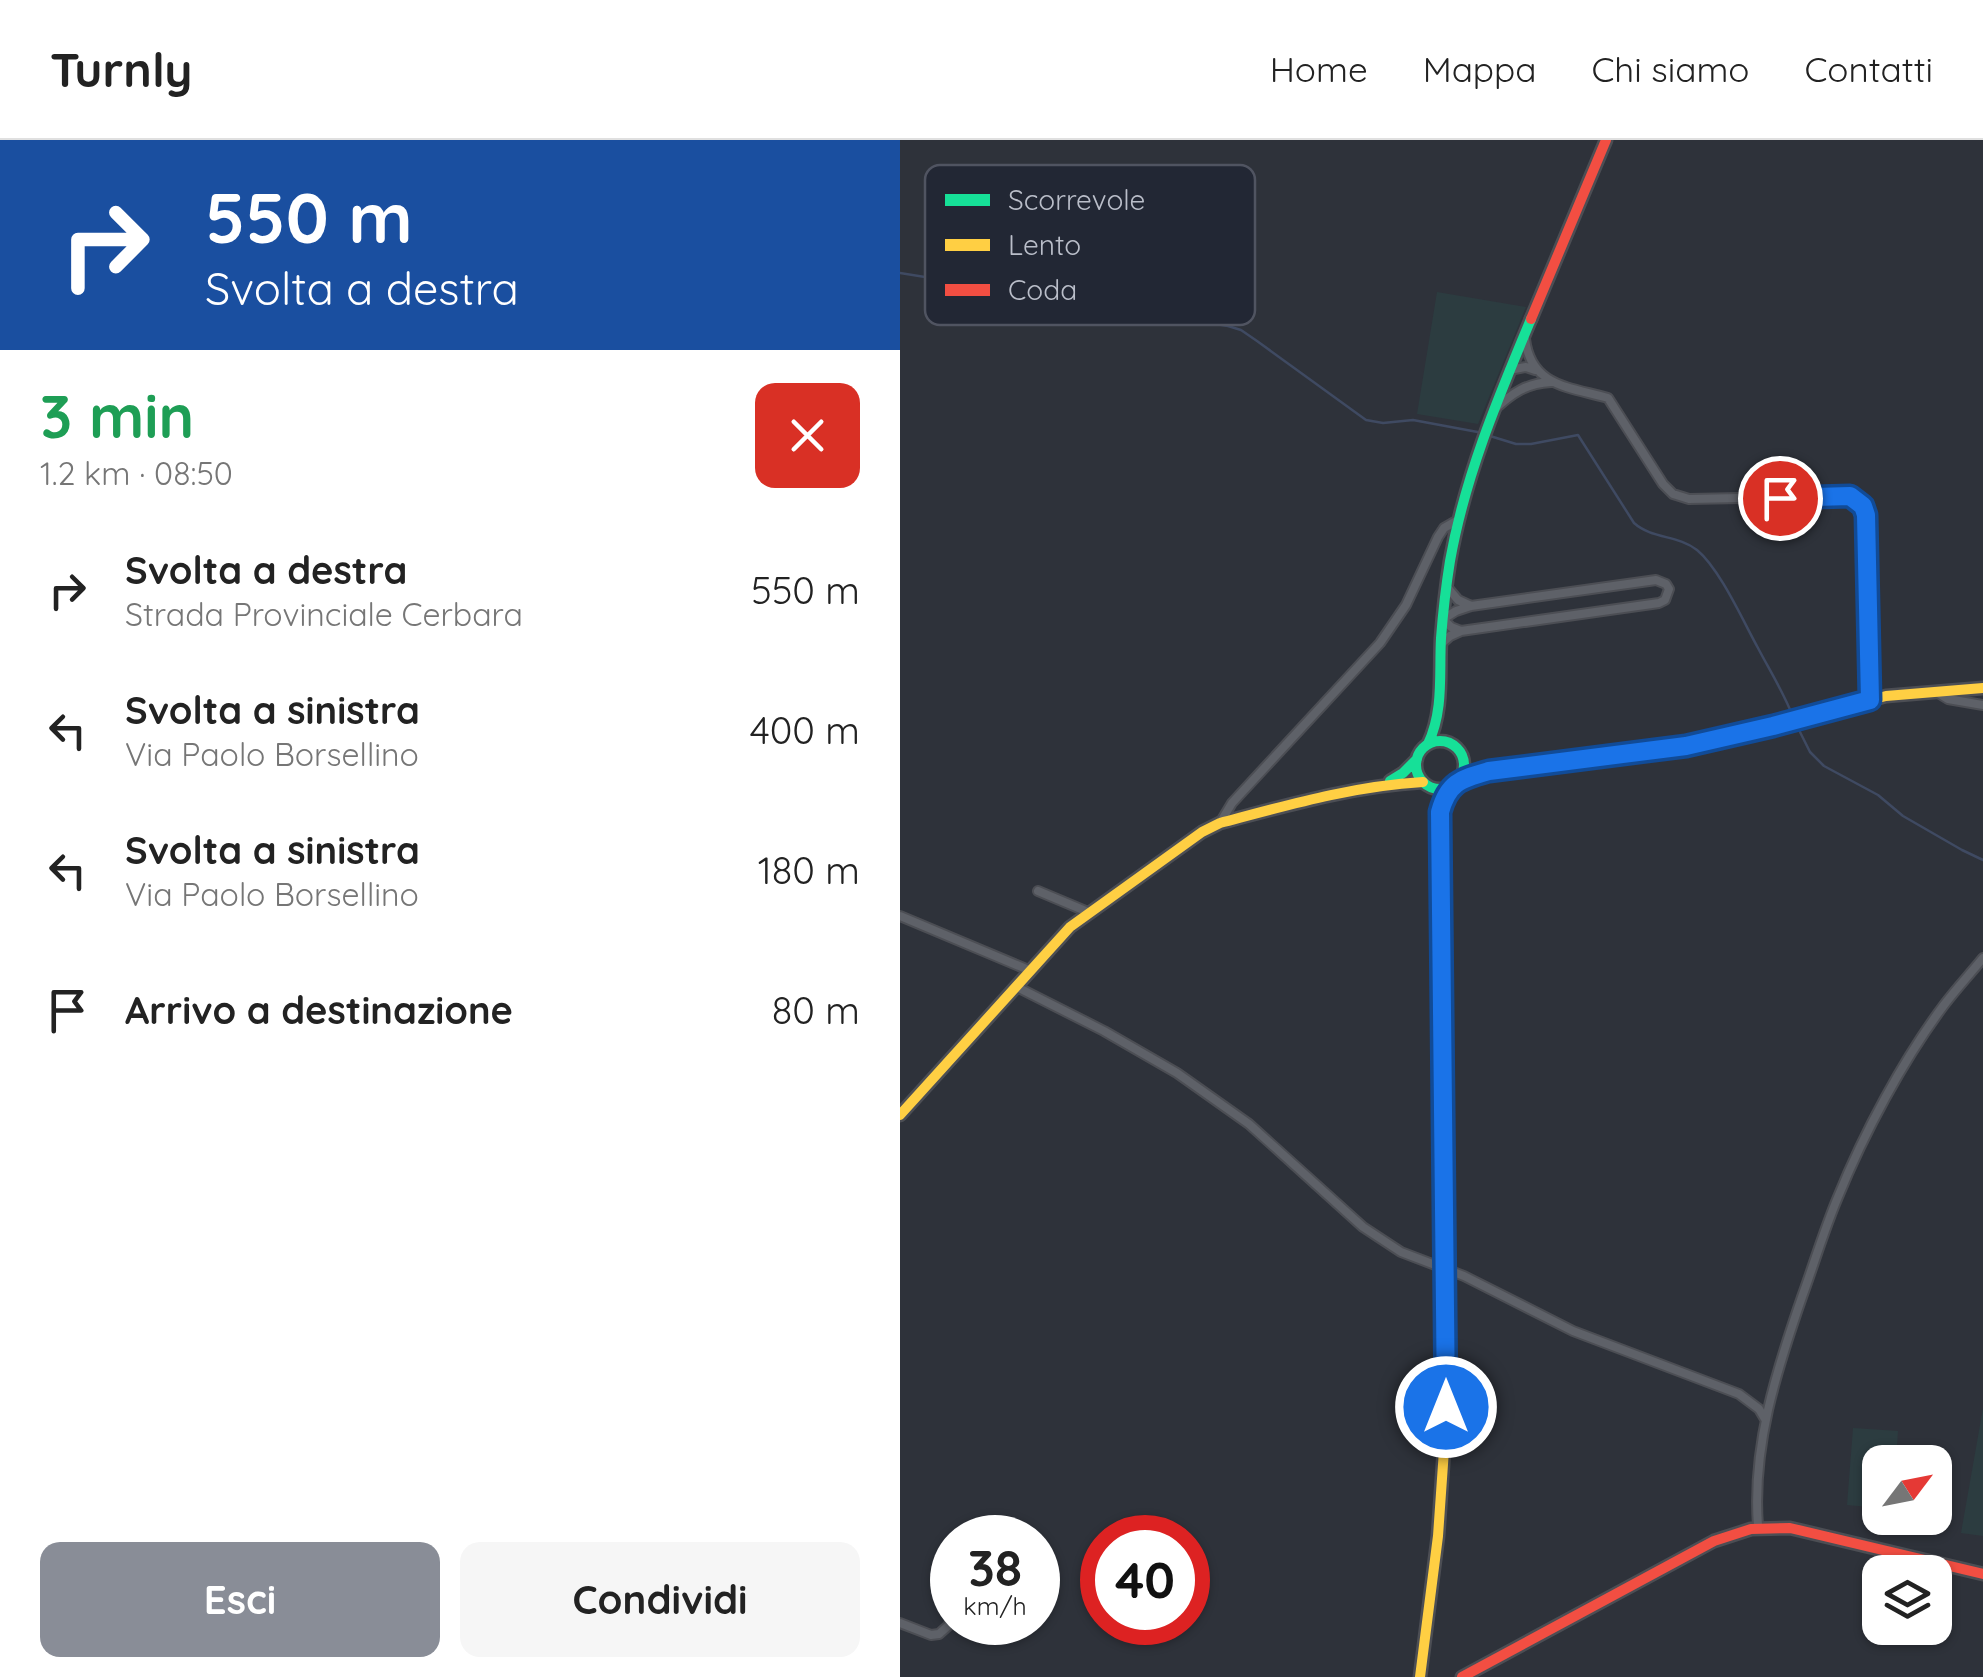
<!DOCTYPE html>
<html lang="it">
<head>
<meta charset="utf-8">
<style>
  body { margin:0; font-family:Quicksand,sans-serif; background:#f6f6f6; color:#222; height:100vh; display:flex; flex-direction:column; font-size:38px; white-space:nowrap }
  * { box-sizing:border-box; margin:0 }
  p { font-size:32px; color:#767676 }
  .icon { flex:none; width:55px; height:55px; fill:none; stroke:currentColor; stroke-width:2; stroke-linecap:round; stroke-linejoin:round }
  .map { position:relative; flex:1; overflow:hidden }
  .drawer { display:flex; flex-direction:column; background:#fff; width:900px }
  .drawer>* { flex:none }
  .top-card { background:#1a4fa0; color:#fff; overflow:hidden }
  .needle { width:65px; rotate:58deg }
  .tools { position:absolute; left:962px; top:1305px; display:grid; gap:20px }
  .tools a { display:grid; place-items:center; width:90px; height:90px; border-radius:20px; background:#fff; box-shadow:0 2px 8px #0004; font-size:50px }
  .speed { position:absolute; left:30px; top:1375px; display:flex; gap:20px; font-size:50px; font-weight:700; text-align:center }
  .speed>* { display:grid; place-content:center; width:130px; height:130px; border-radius:50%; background:#fff; box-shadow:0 2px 8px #0004; line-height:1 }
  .speed small { font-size:25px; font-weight:400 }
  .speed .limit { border:15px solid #d22; background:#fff; color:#111 }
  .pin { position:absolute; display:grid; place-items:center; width:85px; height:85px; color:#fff; margin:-42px; border:5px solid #fff; border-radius:50%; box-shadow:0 2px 10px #0007 }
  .me { position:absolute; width:110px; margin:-55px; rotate:0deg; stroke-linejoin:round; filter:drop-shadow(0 0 8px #0008) }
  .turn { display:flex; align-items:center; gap:35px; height:210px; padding:0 40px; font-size:45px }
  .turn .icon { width:130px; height:130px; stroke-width:2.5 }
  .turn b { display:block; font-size:70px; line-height:85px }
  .round { display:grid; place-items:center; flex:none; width:105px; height:105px; border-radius:20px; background:#f6f6f6 }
  .summary { display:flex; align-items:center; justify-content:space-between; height:170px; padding:0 40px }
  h1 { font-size:60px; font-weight:700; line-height:75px; color:#1e9e55 }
  .cta { display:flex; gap:20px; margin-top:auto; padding:20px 40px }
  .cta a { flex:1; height:115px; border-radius:20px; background:#898d97; color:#fff; font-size:40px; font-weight:700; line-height:115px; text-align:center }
  .cta a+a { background:#f6f6f6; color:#222 }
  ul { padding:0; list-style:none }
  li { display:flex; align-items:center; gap:30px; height:140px; padding:0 40px }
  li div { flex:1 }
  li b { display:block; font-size:38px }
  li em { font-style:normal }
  header { display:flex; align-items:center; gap:60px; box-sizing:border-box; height:140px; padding:0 50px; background:#fff; border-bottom:2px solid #e0e0e0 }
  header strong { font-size:48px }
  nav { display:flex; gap:55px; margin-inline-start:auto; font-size:35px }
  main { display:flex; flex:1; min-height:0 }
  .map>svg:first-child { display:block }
  .green { fill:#2c3c40 }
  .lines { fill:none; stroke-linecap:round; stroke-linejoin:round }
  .stream { stroke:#3f4a62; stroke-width:2.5 }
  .street-casing { stroke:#4c4e54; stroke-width:12 }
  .fast-casing { stroke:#4c4e54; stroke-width:15 }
  .slow-casing { stroke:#4c4e54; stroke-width:15 }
  .jam-casing { stroke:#4c4e54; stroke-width:15 }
  .street { stroke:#5e6168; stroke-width:8 }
  .fast { stroke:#16e098; stroke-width:10 }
  .slow { stroke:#ffcf43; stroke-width:10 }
  .jam { stroke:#f24e42; stroke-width:10 }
  .route-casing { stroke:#114b97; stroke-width:25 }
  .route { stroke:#1a73e8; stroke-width:18 }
  .key { fill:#222734; stroke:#505461; stroke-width:2.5 }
  .key-label { font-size:28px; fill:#babec9 }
</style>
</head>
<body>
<header>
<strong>Turnly</strong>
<nav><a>Home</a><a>Mappa</a><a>Chi siamo</a><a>Contatti</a></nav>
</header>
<main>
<section class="drawer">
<div class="top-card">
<div class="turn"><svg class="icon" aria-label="right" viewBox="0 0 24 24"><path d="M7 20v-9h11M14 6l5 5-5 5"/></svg><div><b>550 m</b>Svolta a destra</div></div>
</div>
<div class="summary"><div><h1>3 min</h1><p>1.2 km · 08:50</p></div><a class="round" style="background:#d93025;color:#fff"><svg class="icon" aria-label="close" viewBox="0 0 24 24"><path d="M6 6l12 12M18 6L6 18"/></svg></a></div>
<ul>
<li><svg class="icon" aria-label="right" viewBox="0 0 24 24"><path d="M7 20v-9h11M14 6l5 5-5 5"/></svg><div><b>Svolta a destra</b><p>Strada Provinciale Cerbara</p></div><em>550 m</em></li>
<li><svg class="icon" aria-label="left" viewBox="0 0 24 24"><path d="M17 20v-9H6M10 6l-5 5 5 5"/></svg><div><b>Svolta a sinistra</b><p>Via Paolo Borsellino</p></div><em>400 m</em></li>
<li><svg class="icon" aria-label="left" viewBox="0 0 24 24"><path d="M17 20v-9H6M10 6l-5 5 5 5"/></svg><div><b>Svolta a sinistra</b><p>Via Paolo Borsellino</p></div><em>180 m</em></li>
<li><svg class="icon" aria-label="arrive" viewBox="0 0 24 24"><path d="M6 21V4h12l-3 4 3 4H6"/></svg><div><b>Arrivo a destinazione</b></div><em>80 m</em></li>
</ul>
<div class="cta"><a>Esci</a><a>Condividi</a></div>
</section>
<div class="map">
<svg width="1083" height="1537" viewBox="0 0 1083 1537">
  <rect width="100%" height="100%" fill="#2e323a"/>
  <path class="green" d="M537 152 626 167 578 284 517 274Z
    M1083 1268V1396L1061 1393Z
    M953 1288 998 1291 996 1322H980V1368L947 1365Z"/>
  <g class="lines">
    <path class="stream" d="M0 133 328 186 341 190 357 201 466 280 483 283 513 280 583 293
      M590 296 616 304H631L678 295 734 383C752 399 778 395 797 410 820 429 843 481 858 508 870 531 884 553 893 577
      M896 584 910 612 924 626 978 655 1003 676 1062 710 1083 720"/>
    <g class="street-casing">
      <path id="street" d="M625 199C631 247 670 247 708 258L763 344 773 354 789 359 949 356 963 366 966 375 970 560
        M609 230 626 227 635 230
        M594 270C612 253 627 243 651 242
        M547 447 558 460 571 466
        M541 504 550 496 561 491 759 463 765 460 769 449 766 444 756 440 571 466 556 471 543 479 551 487 561 491
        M1035 551 1048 559 1083 565
        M320 683 332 663 480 503 506 465 538 397 544 388 558 380
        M138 751 188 772
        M0 776 131 831
        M117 847 204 891 277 933 349 984 463 1087 501 1112 564 1136 673 1191 839 1254 859 1269 865 1279
        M858 1386C852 1307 876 1232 902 1157 914 1124 924 1090 938 1057 964 993 1003 920 1044 865 1056 849 1070 834 1083 818
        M69 1398 70 1390
        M0 1483 31 1495 39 1494 49 1485 52 1468"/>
    </g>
    <g class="fast-casing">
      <path id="fast" d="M516 625a24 24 0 1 1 48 0a24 24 0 1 1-48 0Z
        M528 604C544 570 539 534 541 498 543 472 546 446 550 421 565 336 598 258 631 179
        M490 641 503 633 517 619"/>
    </g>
    <g class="slow-casing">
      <path id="slow" d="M558 641 589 631 757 610 815 600 986 556 1083 548
        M0 975 170 787 302 692 320 683C388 665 453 646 523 642
        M520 1537 538 1396 547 1267 540 672 551 646"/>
    </g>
    <g class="jam-casing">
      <path id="jam" d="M631 179 706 0
        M562 1537 814 1401 851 1389 890 1388 1083 1434"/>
    </g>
    <use href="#street" class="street"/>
    <use href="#fast" class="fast"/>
    <use href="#slow" class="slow"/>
    <use href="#jam" class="jam"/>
  </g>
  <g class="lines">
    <g class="route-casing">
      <path id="route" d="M546 1267 540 672C548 642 561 639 589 631L786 606 873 586 970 560 966 375 963 366 950 356 880 358"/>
    </g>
    <use href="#route" class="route"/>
  </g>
  <rect x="25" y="25" width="330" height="160" rx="15" class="key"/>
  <rect x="45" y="54" width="45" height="12" fill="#16e098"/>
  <rect x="45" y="99" width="45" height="12" fill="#ffcf43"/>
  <rect x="45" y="144" width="45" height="12" fill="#f24e42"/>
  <g class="key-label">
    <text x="108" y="70">Scorrevole</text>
    <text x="108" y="115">Lento</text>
    <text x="108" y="160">Coda</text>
  </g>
</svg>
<div class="tools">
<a><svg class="needle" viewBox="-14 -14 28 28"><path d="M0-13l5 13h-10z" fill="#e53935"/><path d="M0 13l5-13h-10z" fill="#767676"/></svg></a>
<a><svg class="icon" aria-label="layers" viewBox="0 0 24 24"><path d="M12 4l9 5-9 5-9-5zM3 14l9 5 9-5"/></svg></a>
</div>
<div class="speed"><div>38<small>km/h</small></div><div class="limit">40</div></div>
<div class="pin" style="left:880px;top:358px;background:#d93025"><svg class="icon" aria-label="arrive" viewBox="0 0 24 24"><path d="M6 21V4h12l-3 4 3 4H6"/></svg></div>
<svg class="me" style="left:546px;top:1267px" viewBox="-20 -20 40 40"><circle r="17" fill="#1a73e8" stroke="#fff" stroke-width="3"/><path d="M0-11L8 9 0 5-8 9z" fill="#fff"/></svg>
</div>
</main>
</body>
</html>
